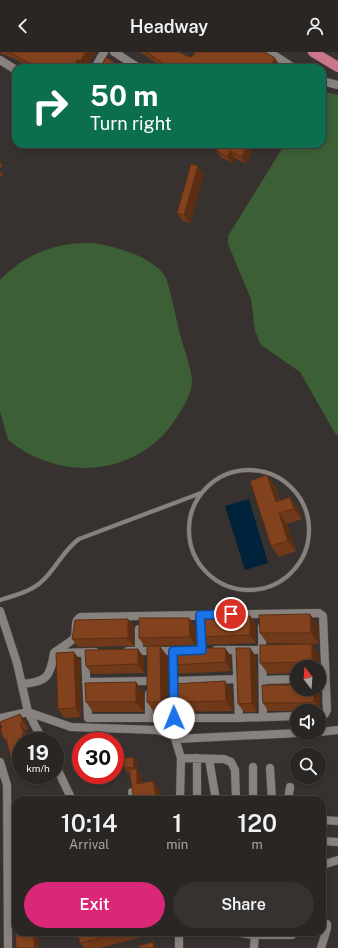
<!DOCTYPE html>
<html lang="en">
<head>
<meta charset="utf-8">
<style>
  body { margin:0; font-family:"Public Sans",sans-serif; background:#353230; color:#f1f3f6; height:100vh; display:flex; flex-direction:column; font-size:15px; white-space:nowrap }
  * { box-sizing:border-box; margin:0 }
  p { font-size:13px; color:#a5a5a6 }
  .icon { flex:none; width:22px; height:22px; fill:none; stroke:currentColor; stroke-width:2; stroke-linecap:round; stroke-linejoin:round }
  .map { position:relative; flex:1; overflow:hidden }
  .details { position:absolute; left:12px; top:744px; width:314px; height:140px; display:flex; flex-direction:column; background:#292623; border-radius:12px; box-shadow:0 2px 6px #0003,0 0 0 1px #454341 }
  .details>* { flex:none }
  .banner { position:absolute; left:12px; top:12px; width:314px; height:84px; border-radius:12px; box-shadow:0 2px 6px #0003,0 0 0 1px #454341; background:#0b6e4f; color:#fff; overflow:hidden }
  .needle { width:26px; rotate:343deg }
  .buttons { position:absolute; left:290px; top:608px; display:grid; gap:8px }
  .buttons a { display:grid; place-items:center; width:36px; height:36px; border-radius:50%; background:#292623; box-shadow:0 2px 6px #0003,0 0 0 1px #454341; font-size:20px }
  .speed { position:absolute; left:12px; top:680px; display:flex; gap:8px; font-size:20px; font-weight:700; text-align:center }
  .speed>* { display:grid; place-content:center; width:52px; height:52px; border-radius:50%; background:#292623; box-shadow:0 2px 6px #0003,0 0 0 1px #454341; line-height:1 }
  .speed small { font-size:10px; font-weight:400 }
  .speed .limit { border:6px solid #d22; background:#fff; color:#111 }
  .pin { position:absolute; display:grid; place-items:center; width:34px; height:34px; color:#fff; margin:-17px; border:2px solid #fff; border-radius:50%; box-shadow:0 1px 4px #0007 }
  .me { position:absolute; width:44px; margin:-22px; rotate:359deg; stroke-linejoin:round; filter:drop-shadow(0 0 3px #0008) }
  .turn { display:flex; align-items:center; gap:14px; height:84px; padding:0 12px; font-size:18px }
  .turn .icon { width:52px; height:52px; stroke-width:2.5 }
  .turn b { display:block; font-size:28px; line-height:34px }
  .eta { display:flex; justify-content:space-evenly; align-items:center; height:68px; text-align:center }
  .eta b { font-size:24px; font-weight:600; line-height:28px }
  .action { display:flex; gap:8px; margin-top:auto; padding:8px 12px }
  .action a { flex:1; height:46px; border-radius:24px; background:#db2777; color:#fff; font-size:16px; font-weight:600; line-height:46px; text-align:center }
  .action a+a { background:#353230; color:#f1f3f6 }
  header { display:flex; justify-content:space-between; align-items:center; height:52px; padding:0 12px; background:#292623; font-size:18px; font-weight:600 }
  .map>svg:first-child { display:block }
  .green { fill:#3d5f36 }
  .water { fill:#00223a }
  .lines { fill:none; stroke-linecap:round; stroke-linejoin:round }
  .lane-casing { stroke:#514e4b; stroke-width:5 }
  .street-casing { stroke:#514e4b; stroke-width:9 }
  .primary-casing { stroke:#514e4b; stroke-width:11 }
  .lane { stroke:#88827f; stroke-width:4 }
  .street { stroke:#88827f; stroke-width:8 }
  .primary { stroke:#cb768b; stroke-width:10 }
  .wall { fill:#703919 }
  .shaded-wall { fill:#5b2e14 }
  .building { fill:#82421d; stroke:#5b2e14 }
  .route-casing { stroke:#114b97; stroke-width:10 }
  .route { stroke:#1a73e8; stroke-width:7 }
</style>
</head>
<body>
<header><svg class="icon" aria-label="back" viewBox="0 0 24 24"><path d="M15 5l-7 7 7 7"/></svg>Headway<svg class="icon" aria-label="person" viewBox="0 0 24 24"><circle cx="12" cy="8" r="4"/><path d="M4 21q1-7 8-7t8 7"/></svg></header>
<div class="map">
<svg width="338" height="896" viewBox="0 0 338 896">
  <rect width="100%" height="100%" fill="#37322f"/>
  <path class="green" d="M322 39 338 43V383H336L300 320 261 293 255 279 251 247 228 192V184L285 92H322Z
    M92 191C115 194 151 204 165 224 169 231 177 271 180 282 183 294 192 318 192 329 192 341 183 356 177 365 139 425 61 431 8 388L0 359V228C25 202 56 190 92 191Z"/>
  <path class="water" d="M249 447 268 511 245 518 225 454Z"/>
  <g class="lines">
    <g class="lane-casing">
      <path id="lane" d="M189 478a60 60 0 1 1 120 0a60 60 0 1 1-120 0Z
        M0 548C13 544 29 540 40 531 56 518 62 499 79 487L201 441"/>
    </g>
    <g class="street-casing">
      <path id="street" d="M114 0 139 16
        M269 0 294 16
        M0 8 16 18
        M95 16 104 0
        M322 29 338 33
        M0 559 17 611 28 660 43 689
        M200 563 201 599
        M262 575 263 665
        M139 577V599
        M216 598H271
        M236 598 239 666
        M128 599H183
        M54 601C58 597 73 589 75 585 77 578 73 568 81 565L319 561 323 564 327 658 325 662 319 663
        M85 601 88 666H236L297 664
        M173 604 174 666
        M263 628 297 627
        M174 629 237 627
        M86 630 149 629
        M22 632C47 630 50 625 54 601L95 600
        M149 642V666
        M0 666 28 660 71 675 156 678 174 683 181 706 180 748
        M319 680 338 678
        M176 687 298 681
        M181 706 224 707 231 710 235 718 236 748
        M197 706V748
        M209 707 216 748
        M0 710 7 733 8 896
        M55 712 72 748
        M253 715V748
        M270 716 272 748
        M132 740 133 748
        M288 748 290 735
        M322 768 338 769
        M322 789 338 790
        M322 813 338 808
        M233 880 254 883H292
        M179 896V880
        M254 896 255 880
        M321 896 327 876V872L322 870"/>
    </g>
    <g class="primary-casing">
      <path id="primary" d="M313 0 338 15"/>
    </g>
    <use href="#lane" class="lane"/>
    <use href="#street" class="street"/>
    <use href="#primary" class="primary"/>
  </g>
  <path class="wall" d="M0 0H96L85 16 83 14 82 16H31L17 8 0 1Z
    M140 0H181L180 1 189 5H192L280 14 279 16H164Z
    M158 92H169L166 97Z
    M209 92H246L252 100 246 112 235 106 232 111 221 105 216 98 217 97Z
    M0 110 3 114 0 116Z
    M0 119 3 123 0 125Z
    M204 122 190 171 183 169 177 161Z
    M267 423 275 434 280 449 298 456 302 467 287 472 296 499 279 505 271 494Z
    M250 564 256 572V591L206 593 201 585Z
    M189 566 195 574V593L144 594 139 586Z
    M128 567 134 575V594L78 595 72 587Z
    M318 573 319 592 267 591 260 581Z
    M319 603 320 621H319V615H297V621L268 622 260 611Z
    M231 604V619L179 622 173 613Z
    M256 604 257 660H244L238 652Z
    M144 605V621L92 622 86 614Z
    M168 605V660H154L147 650Z
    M80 608 81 665 64 666 58 657Z
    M225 629 232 640 233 659 179 660 172 650Z
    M297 637H317L320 641V657L316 659H268L263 651Z
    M144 641V660H93L86 650Z
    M20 662 25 669 28 677 25 678 29 689H21V723H25L21 724 19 722 18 723 13 715 7 690 4 687Z
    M133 705 137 711 138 718 142 725V731L159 737 161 748 130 721H128L124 716Z
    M79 880H161L100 896H84L80 891Z"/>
  <path class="shaded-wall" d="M86 0H96L85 16 80 9Z
    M275 6 280 14 279 16H273L271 13Z
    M78 7 83 14 82 16H72Z
    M162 92H169L166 97Z
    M248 93 252 100 246 112 241 105Z
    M230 99 235 106 232 111 227 105Z
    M198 114 204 122 190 171 184 163Z
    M267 423 275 434 283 461 276 450Z
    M290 445 298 456 302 467 294 457Z
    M279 461 287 472 296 499 288 489Z
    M310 562 318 573 319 592 311 581Z
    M250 564 256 572V591L250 583Z
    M189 566 195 574V593L190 585Z
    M128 567 134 575V594L128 586Z
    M312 592 319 603 320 621 319 620V615H316L312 610Z
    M160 594 168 605V660L161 650Z
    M225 596 231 604V619L226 610Z
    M250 596 256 604 257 660 252 651Z
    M138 597 144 605V621L138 612Z
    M74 600 80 608 81 665 76 656Z
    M225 629 232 640 233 659 226 649Z
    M136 630 144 641V660L136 650Z
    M314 637H317L320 641V657L314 649Z
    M20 662 25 669 28 677 23 670Z
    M20 671 25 678 29 689 24 682Z
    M22 683 26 689H24Z
    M133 705 137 711 138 718 142 725V740L137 732V720L134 715Z
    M153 729 159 737 161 748H157Z
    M33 880H38L39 896H35Z
    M153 890 157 896H154Z"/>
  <path class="building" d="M9 0H86L80 9 78 7 72 16H39Z
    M146 0H179L189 5 190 4 192 5 195 0H265L275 6 271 13 276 16H177L173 14 172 16H170Z
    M106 5 123 16H100Z
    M216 92H246L248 93 241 105 230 99 227 105 216 98 219 94Z
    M191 112 198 114 184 163 177 161Z
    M267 423 276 450 290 445 294 457 279 461 288 489 271 494 250 429Z
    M310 562 311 581H260L259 563Z
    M250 564V583L201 585V565Z
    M139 566H189L190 585 139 586Z
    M128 567V586L72 587 75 568Z
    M312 592V610L260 611V593Z
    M147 594H160L161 650H147Z
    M173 596H225L226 610 173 613Z
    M236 596H250L252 651 238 652Z
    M138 597V612L86 614 85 598Z
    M74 600 76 656 58 657 56 601Z
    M225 629 226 649 172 650V632Z
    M136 630V650H86L85 631Z
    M262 633H297V637H314V649L309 651H263Z
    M20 662 23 670 20 671 24 682 22 683 24 689H21V716L16 717 15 715H13L6 686 4 687 0 677 2 676 0 670Z
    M133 705 134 715 124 716V706Z
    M130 717H137V732L153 729 157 748H134L130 724Z
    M66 746V748H46V747Z
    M13 779H16V822Z
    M15 860H16V880H33L35 896H16Z
    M77 880H124L80 891Z
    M153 890 154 896H140L139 894Z"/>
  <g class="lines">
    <g class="route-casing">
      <path id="route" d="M174 666 173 599 202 598 200 563 231 562"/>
    </g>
    <use href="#route" class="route"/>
  </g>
</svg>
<div class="buttons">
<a><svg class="needle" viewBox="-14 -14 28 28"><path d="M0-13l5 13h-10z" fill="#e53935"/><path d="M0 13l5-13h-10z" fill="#a5a5a6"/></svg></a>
<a><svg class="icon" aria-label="sound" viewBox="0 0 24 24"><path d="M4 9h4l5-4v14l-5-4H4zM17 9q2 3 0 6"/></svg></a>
<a><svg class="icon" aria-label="search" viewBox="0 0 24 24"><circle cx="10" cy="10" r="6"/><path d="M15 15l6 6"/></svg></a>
</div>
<div class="speed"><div>19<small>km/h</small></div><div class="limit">30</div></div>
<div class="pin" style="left:231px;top:562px;background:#d93025"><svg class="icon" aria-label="arrive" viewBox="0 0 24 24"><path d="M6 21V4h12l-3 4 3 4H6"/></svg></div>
<svg class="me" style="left:174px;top:666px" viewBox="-20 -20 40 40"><circle r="19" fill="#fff"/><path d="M0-13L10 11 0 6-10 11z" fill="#1a73e8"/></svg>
<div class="banner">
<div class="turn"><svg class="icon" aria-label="right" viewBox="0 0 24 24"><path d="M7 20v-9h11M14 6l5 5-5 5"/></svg><div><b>50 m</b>Turn right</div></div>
</div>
<section class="details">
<div class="eta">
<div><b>10:14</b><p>Arrival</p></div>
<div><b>1</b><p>min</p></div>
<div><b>120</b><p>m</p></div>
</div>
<div class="action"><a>Exit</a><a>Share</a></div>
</section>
</div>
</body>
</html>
